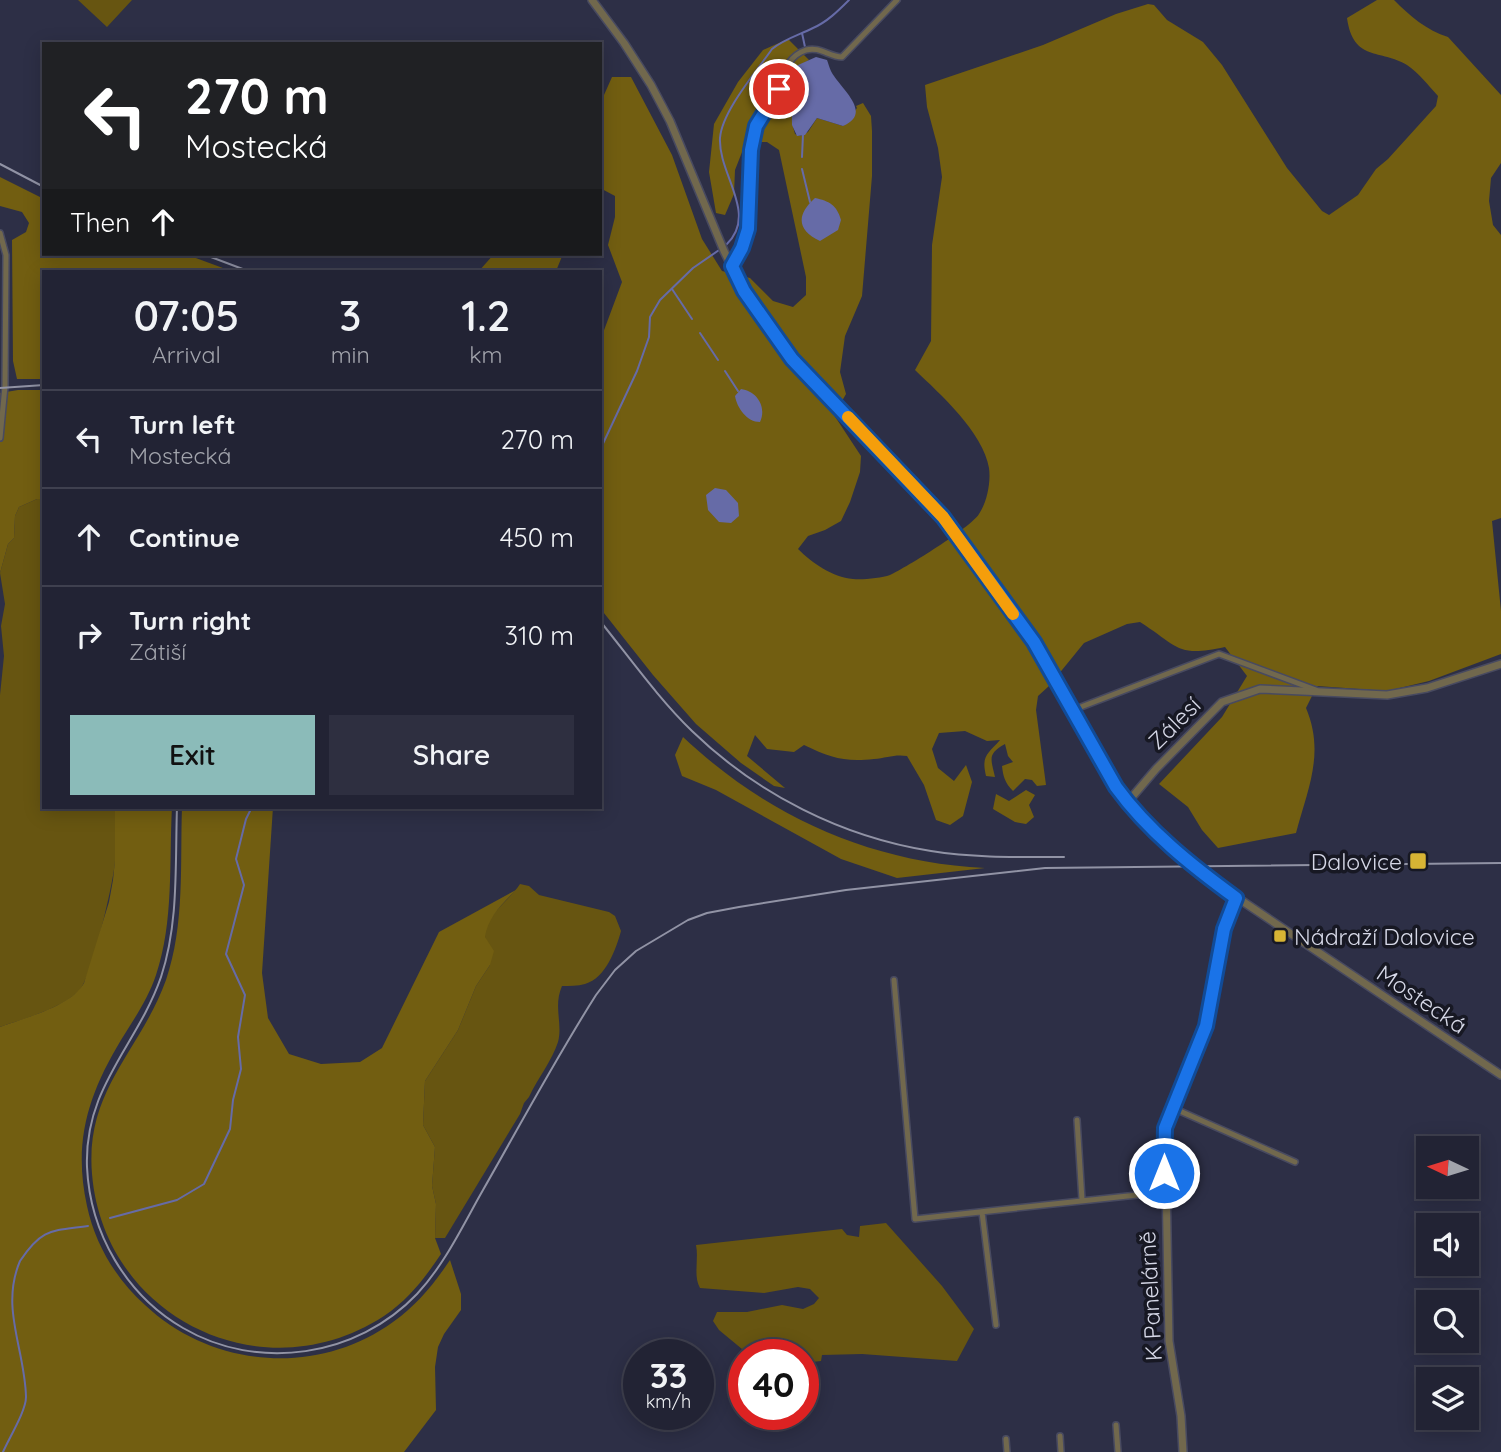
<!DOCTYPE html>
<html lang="en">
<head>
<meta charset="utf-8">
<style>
  body { margin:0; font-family:Quicksand,sans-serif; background:#2e2f40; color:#f1f3f6; height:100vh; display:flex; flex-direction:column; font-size:26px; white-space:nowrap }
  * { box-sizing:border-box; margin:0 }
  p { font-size:23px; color:#a2a4ac }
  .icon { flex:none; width:38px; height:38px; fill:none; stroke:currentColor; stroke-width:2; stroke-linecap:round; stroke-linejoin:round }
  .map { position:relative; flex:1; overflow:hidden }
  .details { position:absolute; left:42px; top:270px; width:560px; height:539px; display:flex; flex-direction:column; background:#222334; border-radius:0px; box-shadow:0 4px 18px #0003,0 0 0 2px #3f404f }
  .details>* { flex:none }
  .banner { position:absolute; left:42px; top:42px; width:560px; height:214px; border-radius:0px; box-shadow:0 4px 18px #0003,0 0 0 2px #3f404f; background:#202124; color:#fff; overflow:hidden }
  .needle { width:46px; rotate:274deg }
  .tools { position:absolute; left:1416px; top:1136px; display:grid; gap:14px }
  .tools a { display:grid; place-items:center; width:63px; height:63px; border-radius:0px; background:#222334; box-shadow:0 4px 18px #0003,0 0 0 2px #3f404f; font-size:35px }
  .speed { position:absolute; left:623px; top:1339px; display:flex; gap:14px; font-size:35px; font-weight:700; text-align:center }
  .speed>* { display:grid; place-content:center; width:91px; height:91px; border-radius:50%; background:#222334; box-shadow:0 4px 18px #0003,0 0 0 2px #3f404f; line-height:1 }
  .speed small { font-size:18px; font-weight:400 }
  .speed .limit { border:10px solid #d22; background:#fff; color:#111 }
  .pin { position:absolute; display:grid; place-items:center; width:60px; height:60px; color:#fff; margin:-30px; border:4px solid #fff; border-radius:50%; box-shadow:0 2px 7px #0007 }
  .me { position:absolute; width:77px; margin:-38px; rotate:0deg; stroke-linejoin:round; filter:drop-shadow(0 0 5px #0008) }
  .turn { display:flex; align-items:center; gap:24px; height:147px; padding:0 28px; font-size:32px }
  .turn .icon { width:91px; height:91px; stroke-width:2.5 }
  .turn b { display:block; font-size:49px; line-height:60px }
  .then { display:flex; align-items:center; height:66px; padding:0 28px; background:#0003; gap:14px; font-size:26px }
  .eta { display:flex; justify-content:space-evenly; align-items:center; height:119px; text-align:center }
  .eta b { font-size:42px; font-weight:600; line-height:49px }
  .action { display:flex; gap:14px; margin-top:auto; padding:14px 28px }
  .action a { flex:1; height:80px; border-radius:0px; background:#8bbbb9; color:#111; font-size:28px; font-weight:600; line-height:80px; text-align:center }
  .action a+a { background:#2e2f40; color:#f1f3f6 }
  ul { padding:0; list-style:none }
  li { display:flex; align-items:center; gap:21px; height:98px; padding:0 28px; border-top:2px solid #3f404f }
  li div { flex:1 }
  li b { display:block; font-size:26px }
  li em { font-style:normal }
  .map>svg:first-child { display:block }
  .green { fill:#675511 }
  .forest { fill:#725e11 }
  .water { fill:#666ba7 }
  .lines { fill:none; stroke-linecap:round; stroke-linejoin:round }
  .stream { stroke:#666ba7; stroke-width:2 }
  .minor-casing { stroke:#484a60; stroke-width:8 }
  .tertiary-casing { stroke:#484a60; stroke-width:10 }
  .minor { stroke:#71684d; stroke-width:5 }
  .tertiary { stroke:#71684d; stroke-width:7 }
  .rail { stroke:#9193a5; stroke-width:2 }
  .route-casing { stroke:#114b97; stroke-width:18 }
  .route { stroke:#1a73e8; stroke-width:12 }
  .slow { stroke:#f59e0b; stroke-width:12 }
  .poi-dot { fill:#d7b434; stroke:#171823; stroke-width:2.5 }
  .labels { text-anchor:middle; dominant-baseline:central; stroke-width:7; stroke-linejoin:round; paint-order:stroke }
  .street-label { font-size:23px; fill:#d6d8e7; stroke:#171823 }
  .poi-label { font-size:23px; fill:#d6d8e7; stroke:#171823; text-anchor:end }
</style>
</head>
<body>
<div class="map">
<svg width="1501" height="1452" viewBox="0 0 1501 1452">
  <rect width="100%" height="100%" fill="#2d2f46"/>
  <path class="green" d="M78 0H132L107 27Z
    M37 499H44V807H115C115 825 117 843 115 861 114 881 91 980 79 991 58 1010 25 1018 0 1027V695L4 656 1 626 5 604 0 573 8 544 14 538 15 516 19 507Z
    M520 884 529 886 539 895 609 912 615 916 621 931C616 949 606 978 585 984 578 986 569 986 562 986 553 1007 563 1023 558 1042 552 1061 537 1079 529 1097L524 1103 520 1114 445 1238H435L436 1204 432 1186 435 1147 423 1125 425 1081 458 1030 476 986 490 965C488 956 485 946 485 936 486 914 509 901 520 884Z
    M886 1223 942 1286 974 1329 957 1361 862 1354 822 1355 821 1361 803 1363V1354H748L719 1330 713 1321 717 1312H747L782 1305 803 1309 814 1304 819 1298 810 1289 798 1287 764 1293 700 1288C693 1276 699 1259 696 1245L842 1229 847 1235 859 1237 860 1226Z"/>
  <path class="forest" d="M1377 0H1394C1409 15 1427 31 1448 37L1501 95V163L1491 178 1489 201 1493 225 1501 235V518L1492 521 1501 611V654L1429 681 1387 691 1317 686 1306 708C1325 753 1308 788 1296 833L1218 848 1202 830 1188 807 1159 784 1222 717 1247 676 1225 647C1176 658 1178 646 1140 622L1127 624 1084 643 1049 686 1038 696 1036 710 1046 785 1037 786 1032 780 1025 779 1013 791C1005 783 1003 776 1002 766L1013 762 1008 756 1005 744C987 754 991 759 995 777L986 776C981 755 988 754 1000 740L987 741 965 731 939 733 932 749 938 768 954 781 966 765 972 782 963 816 950 825 936 820 924 785 907 756C895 754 886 758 874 759 844 762 831 758 804 745L794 752 767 749 755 735 747 756 785 788 774 786 741 763 696 724 653 675 600 608V341L622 282 608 245 615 217V196L600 188V104L612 77H631L672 155 702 239 722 271 750 278 773 301 793 307 806 295V277L779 150 767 142H746L735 170 734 194 725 215 716 213 709 172 714 124 738 82 763 50 788 39 809 60 798 66 790 80C795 98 789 116 795 134L800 136 808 132 817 118 843 126 857 108 856 106 863 103 871 116 872 131V176L862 296 845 336 840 372 846 394 834 415 861 456 860 472 850 502 841 521 825 530 808 536 798 549C812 563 832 577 853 579 863 580 881 578 890 575 907 567 970 528 979 514 987 502 991 482 989 468 983 432 940 394 915 370L931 341 932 245 942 177 938 148 927 107 925 85 1043 45 1116 14 1148 4 1154 5 1167 20 1203 42 1222 65 1287 168 1322 211 1329 215 1358 195 1376 169 1388 159 1436 106 1438 96C1428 85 1419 73 1407 65 1381 49 1353 62 1347 18Z
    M0 177 44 199V254H185L231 271H44V379H17L13 361 12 240 26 232 29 223 22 212 0 206Z
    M494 254H563L556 271H479Z
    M18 390H44V499H37L19 507 15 516 14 538 8 544 0 573V393Z
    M683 737C767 816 869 862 985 868L897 878 841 859 716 790 682 776 675 755Z
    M1026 790 1035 795 1029 805 1034 817 1026 824 1015 822 993 809 996 794 1009 801Z
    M115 807H172C169 862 174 922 156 975 148 999 134 1019 121 1040 88 1095 73 1142 87 1206 95 1244 116 1279 145 1305 212 1368 317 1377 393 1322 417 1305 434 1284 450 1260L461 1294V1310L444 1334 438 1347 435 1367 436 1410 404 1452H0V1027C24 1018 72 1006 84 983L109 902 113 880 115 860Z
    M182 807H273L262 973 268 1018 289 1054 321 1064 360 1062 382 1048 439 932 516 890C502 904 488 917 485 937L494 951 490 965 476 986 458 1030 425 1081 423 1125 435 1147 432 1186 436 1204 435 1238 441 1254C425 1278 408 1300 384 1316 263 1395 104 1318 92 1174 85 1089 140 1052 166 980 185 925 180 864 182 807Z"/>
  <path class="water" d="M816 57 827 60C829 65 830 71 834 76 844 91 872 114 843 126L817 118 805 135 797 136 792 125 791 73 798 65Z
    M815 198C829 201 837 205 841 220L838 230 820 241C797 230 796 215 815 198Z
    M741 389C757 391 767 407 760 422 747 422 737 408 735 396Z
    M715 488 726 490 738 503 739 516 731 523 719 522 708 510 706 495Z"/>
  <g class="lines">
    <path class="stream" d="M802 33 805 47
      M802 157 803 134
      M802 169 810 202
      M726 245C759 214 718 175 720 138 722 111 757 71 772 49 784 39 799 35 813 28 827 22 838 11 849 0
      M672 289 692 319
      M700 333 718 360
      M725 371 738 391
      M600 450 637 371 649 337 650 317 660 300 693 268 722 248
      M110 1218 177 1200 204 1184 230 1129 233 1100 241 1069 238 1037 245 995 226 954 244 885 236 859 246 819 252 807
      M3 1452C9 1438 26 1411 26 1397 25 1349 0 1308 20 1261 42 1228 51 1231 88 1226"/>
    <g class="minor-casing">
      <path id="minor" d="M0 233 6 255 5 386 0 438
        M731 266C738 255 744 244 748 232 757 199 746 163 755 129 759 114 774 102 779 87 785 71 788 56 806 50 820 46 829 57 842 57L897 0
        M1073 710 1219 654 1316 690
        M894 980 915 1219 1165 1192
        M1173 1108 1295 1162
        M1077 1120 1082 1200
        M982 1212 996 1325
        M1116 1425 1118 1452
        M1060 1436 1061 1452
        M1006 1439 1007 1452"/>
    </g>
    <g class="tertiary-casing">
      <path id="tertiary" d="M592 0 624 43 651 85 670 121 724 251 744 291 769 328 792 359 943 517 1034 642 1116 787C1139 819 1171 850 1202 874L1501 1075
        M1127 803 1156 769 1222 702 1260 689 1387 695 1427 688 1501 664
        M1183 1452 1181 1416 1169 1341 1165 1128 1206 1026 1224 929 1236 898"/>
    </g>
    <use href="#minor" class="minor"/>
    <use href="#tertiary" class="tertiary"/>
    <path class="rail" d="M0 164 44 187
      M203 254 248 271
      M0 388 44 385
      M600 621C630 658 658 698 692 731 757 794 842 837 931 851 975 858 1019 857 1064 857
      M177 807C175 863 179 923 161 977 137 1046 84 1087 87 1167 90 1233 126 1295 183 1328 258 1372 357 1357 417 1294 445 1264 463 1225 483 1190 520 1125 556 1058 596 995L615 970 636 951 688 920 707 913 739 907 846 890 1045 868 1501 863"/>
  </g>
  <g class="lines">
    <g class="route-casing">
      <path id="route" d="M779 89 756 126 751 150 748 229 742 248 732 266 744 291 792 359 943 517 1034 642 1116 787C1148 831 1192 866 1236 898L1224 929 1206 1026 1165 1128 1164 1173"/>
    </g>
    <use href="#route" class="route"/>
    <path class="slow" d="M848 417 943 517 1013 614"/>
  </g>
  <g class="poi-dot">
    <rect x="1409" y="852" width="18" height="18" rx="3.5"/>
    <rect x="1273" y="929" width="14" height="14" rx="3.5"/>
  </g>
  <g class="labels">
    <g class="street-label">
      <text transform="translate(1174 723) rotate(-45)">Zálesí</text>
      <text transform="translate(1422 999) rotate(34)">Mostecká</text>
      <text transform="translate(1150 1296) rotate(-93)">K Panelárně</text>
    </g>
    <g class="poi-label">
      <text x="1402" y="861">Dalovice</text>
      <text x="1294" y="936" text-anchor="start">Nádraží Dalovice</text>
    </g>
  </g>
</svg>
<div class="tools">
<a><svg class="needle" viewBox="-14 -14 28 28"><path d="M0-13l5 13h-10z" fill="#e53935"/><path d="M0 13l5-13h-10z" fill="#a2a4ac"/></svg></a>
<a><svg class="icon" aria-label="sound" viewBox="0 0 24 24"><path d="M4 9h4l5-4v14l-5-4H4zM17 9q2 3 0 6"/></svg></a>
<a><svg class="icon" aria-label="search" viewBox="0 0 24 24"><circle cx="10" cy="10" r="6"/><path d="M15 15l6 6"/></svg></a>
<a><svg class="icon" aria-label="layers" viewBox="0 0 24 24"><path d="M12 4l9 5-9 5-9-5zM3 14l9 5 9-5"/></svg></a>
</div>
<div class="speed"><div>33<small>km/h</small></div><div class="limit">40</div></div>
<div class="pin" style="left:779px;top:89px;background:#d93025"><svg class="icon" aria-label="arrive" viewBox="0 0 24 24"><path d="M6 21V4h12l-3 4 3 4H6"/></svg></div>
<svg class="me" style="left:1164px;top:1173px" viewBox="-20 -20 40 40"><circle r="17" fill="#1a73e8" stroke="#fff" stroke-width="3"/><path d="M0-11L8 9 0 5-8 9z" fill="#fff"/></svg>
<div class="banner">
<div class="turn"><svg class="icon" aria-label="left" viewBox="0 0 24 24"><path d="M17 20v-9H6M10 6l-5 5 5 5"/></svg><div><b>270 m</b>Mostecká</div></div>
<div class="then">Then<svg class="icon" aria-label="ahead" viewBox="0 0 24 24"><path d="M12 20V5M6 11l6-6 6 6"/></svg></div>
</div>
<section class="details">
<div class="eta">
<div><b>07:05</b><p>Arrival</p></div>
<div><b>3</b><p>min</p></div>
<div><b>1.2</b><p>km</p></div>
</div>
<ul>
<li><svg class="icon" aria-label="left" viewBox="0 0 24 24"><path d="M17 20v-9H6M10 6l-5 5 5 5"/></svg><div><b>Turn left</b><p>Mostecká</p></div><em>270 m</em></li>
<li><svg class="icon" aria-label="ahead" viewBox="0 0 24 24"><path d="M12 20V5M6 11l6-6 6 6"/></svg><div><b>Continue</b></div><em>450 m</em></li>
<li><svg class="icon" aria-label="right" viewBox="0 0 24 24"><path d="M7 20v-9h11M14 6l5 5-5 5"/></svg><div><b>Turn right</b><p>Zátiší</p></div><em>310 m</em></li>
</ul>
<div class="action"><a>Exit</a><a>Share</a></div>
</section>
</div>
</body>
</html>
